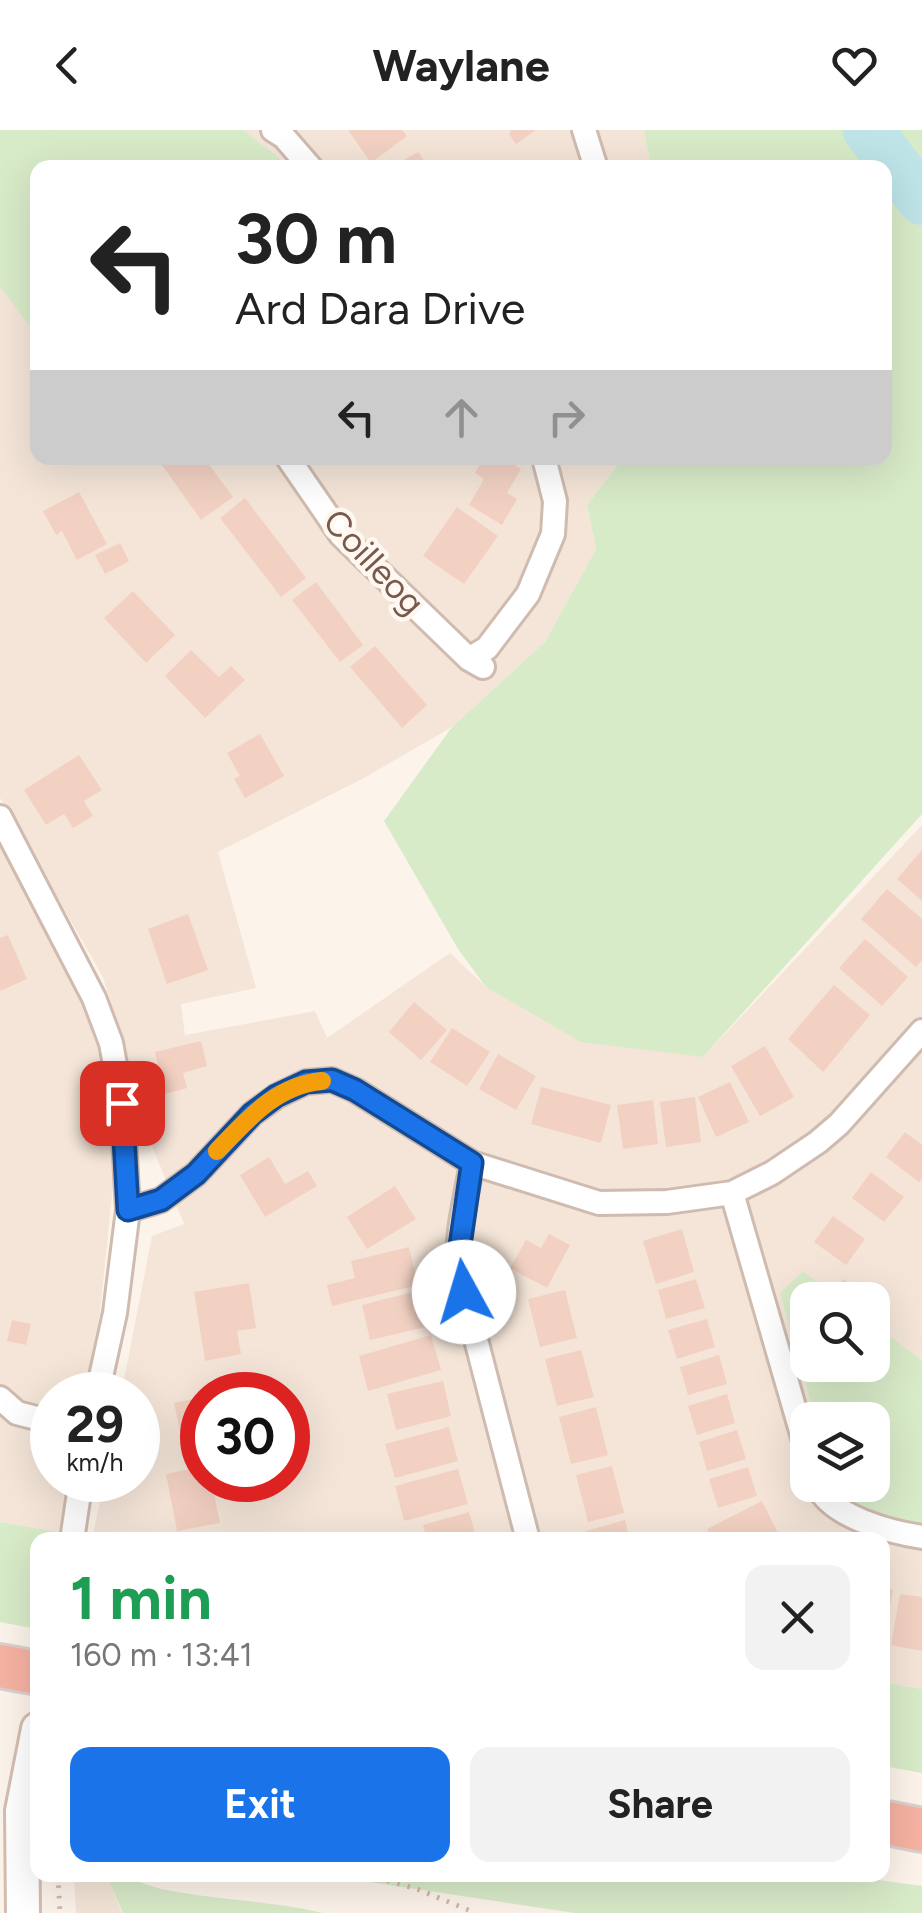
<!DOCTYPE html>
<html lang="en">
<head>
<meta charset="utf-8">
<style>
  body { margin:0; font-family:Figtree,sans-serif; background:#f2f2f2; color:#222; height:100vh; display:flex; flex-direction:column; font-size:38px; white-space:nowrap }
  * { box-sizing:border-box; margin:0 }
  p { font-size:32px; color:#767676 }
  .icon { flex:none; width:55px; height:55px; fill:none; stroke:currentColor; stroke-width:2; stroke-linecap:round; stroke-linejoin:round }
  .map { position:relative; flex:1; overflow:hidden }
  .sheet { position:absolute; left:30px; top:1402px; width:860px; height:350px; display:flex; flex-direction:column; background:#fff; border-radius:20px; box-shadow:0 10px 40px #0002 }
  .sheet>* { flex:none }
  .banner { position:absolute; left:30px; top:30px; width:862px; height:305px; border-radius:20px; box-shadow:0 10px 40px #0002; background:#fff; color:#222; overflow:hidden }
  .fabs { position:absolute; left:790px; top:1152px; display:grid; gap:20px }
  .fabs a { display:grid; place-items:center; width:100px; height:100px; border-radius:20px; background:#fff; box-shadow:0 10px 40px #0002; font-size:50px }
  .speed { position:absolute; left:30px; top:1242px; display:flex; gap:20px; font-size:50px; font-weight:700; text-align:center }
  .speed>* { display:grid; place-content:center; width:130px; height:130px; border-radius:50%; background:#fff; box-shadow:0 10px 40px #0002; line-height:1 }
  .speed small { font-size:25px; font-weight:400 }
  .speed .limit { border:15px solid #d22; background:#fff; color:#111 }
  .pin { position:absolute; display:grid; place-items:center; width:85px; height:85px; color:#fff; margin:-42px; border-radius:20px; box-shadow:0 5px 15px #0006 }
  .me { position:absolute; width:110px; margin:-55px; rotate:354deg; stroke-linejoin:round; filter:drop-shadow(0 0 8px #0008) }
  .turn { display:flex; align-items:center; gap:35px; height:210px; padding:0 40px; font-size:45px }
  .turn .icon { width:130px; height:130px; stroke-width:2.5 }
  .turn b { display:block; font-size:70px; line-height:85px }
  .lanes { display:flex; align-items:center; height:95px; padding:0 40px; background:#0003; justify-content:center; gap:50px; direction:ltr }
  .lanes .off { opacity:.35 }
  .round { display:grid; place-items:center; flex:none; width:105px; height:105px; border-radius:20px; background:#f2f2f2 }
  .head { display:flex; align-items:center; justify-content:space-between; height:170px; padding:0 40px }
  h1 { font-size:60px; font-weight:700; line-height:75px; color:#1e9e55 }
  .button { display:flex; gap:20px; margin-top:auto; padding:20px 40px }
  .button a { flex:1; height:115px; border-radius:20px; background:#1a73e8; color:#fff; font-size:40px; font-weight:700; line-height:115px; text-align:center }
  .button a+a { background:#f2f2f2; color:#222 }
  header { display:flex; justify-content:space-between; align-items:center; height:130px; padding:0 40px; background:#fff; font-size:45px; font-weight:700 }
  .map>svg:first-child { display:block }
  .residential { fill:#f4e5d8; fill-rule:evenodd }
  .green { fill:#d8ebc8 }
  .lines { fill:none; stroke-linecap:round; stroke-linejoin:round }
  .river { stroke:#bee4e7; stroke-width:50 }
  .building { fill:#f2d1c2 }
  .street-casing { stroke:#cfbbaf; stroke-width:28 }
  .secondary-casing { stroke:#d5bdaf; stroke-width:38 }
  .highway-casing { stroke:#d9d1cd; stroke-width:48 }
  .path { stroke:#d7b4a4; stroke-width:5; stroke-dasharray:2.5 8; stroke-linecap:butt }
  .street { stroke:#fff; stroke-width:22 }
  .secondary { stroke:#fff; stroke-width:32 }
  .highway { stroke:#f6b2a2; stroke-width:42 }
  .route-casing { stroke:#114b97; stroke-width:25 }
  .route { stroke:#1a73e8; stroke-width:18 }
  .slow { stroke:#f59e0b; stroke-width:18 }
  .labels { text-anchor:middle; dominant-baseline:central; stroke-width:9; stroke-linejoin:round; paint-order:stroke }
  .street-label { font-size:35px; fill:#78594d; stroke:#fff8f1 }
</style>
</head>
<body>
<header><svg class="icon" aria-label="back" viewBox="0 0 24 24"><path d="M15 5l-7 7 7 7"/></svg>Waylane<svg class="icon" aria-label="heart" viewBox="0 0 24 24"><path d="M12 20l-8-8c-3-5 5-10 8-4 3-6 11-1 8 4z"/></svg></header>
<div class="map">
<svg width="922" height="1783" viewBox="0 0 922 1783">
  <rect width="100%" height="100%" fill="#fcf4ea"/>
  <path class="residential" d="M0 0H644L651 37 38 38V328H623L587 375 596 419 545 512 452 597 364 648 218 722 256 858 181 874 185 905 315 881 327 908 450 823 486 857 703 927 922 695V1559L883 1552 882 1410H92L104 1350H138V1265H121L152 1106 184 1094 148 1007 103 847 0 668ZM808 1170H872V1235H808ZM202 1265H288V1350H202ZM808 1290H872V1355H808Z
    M0 703 15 728 104 913 117 1016 100 1183 85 1265H52V1350H69L59 1402 0 1392Z
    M74 1745H106L122 1783H76Z"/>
  <path class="green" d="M0 0H243L278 27 286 37 38 38 37 207 0 156Z
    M644 0H922V684L703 927 581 912 486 857 458 819 384 691 452 597 545 512 596 419 587 375 623 328H885V38L651 37Z
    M803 1141 841 1170H808V1235H872L873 1193 922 1231V1393C900 1390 861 1386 845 1369 841 1365 839 1360 836 1355H872V1290H816L780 1163Z
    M0 1392 59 1402 58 1410H38L37 1499 0 1492Z
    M882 1552 922 1559V1643L883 1636Z
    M106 1745C130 1745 144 1756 167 1760 218 1770 271 1771 323 1783H123Z
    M323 1745H843L922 1756V1783H575Z"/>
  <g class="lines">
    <path class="river" d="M868 0 922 70"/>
  </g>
  <path class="building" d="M348 0H402L407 6 371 33Z
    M510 0H536L516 14 509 4 511 2Z
    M419 22 428 38H392L409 27Z
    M157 328H204L233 367 201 390Z
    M484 328H503L521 339 507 363 517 369 502 395 469 375 484 349 475 343Z
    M79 362 107 414 77 430 62 401 56 405 43 381Z
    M245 368 306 448 281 467 220 388Z
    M457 377 498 406 464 454 423 426Z
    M120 413 129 431 105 444 95 425Z
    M316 452 363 515 340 532 292 470Z
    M133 461 175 505 146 533 104 488Z
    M375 516 427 575 402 598 350 537Z
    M191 520 219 547 231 536 245 550 205 588 165 546Z
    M260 604 284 646 245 668 234 649 240 646 227 623Z
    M79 625 102 660 84 671 93 686 73 698 64 684 46 695 24 660Z
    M922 720V771L897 749Z
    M887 759 922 789V830L916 837 861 789Z
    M188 784 208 840 167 854 148 799Z
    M8 805 27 849 0 861V808Z
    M865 809 908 847 882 876 839 838Z
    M834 855 870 885 823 942 788 909Z
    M414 872 447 900 421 930 389 902Z
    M452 898 490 922 467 956 430 932Z
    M201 911 207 936 183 943 187 958 165 964 155 922Z
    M765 916 794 967 760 986 731 936Z
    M498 924 536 946 516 980 479 959Z
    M730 952 749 992 716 1007 698 967Z
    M541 957 611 975 601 1013 531 994Z
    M695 967 701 1012 666 1017 660 972Z
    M653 970 658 1014 623 1019 617 975Z
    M905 1002 922 1015V1048L919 1052 886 1027Z
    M269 1027 285 1054 308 1041 317 1056 265 1087 240 1045Z
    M871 1042 904 1067 884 1092 852 1068Z
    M395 1056 416 1089 367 1119 347 1087Z
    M833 1086 865 1109 846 1135 814 1112Z
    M682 1099 694 1142 656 1154 643 1111Z
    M549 1104 570 1115 547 1158 510 1138 526 1110 541 1118Z
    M409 1117 418 1155 332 1176 327 1155 355 1148 351 1131Z
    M696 1149 705 1178 666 1189 658 1160Z
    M843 1149 861 1162 856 1170H846L834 1162Z
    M249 1153 256 1198 237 1201 241 1224 205 1231 194 1162Z
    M565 1160 577 1208 540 1217 528 1169Z
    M417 1161 426 1197 370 1210 362 1175Z
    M707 1189 715 1217 677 1229 668 1200Z
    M12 1190 31 1194 26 1215 7 1211Z
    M431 1205 441 1240 368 1261 359 1226Z
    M581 1220 594 1267 557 1276 545 1229Z
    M719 1225 727 1254 688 1265 680 1237Z
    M443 1251 451 1286 396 1300 387 1264Z
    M727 1264 735 1293 697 1305 688 1276Z
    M202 1267V1316L184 1320 174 1273Z
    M596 1277 608 1325 571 1334 559 1287Z
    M449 1297 458 1331 395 1348 385 1314Z
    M737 1300 746 1329 707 1341 699 1312Z
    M612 1336 624 1383 588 1392 576 1345Z
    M201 1337 202 1350H211L220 1393 177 1401 166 1344Z
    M748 1337 757 1366 718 1378 709 1349Z
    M458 1339 468 1374 404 1391 395 1356Z
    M762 1371 781 1409 712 1410 707 1399Z
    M469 1382 477 1410H427L423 1395Z
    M625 1390 630 1410H589L586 1401Z
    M882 1458 893 1460 884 1507H882Z
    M900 1464 922 1467V1521L891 1515Z"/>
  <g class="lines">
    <g class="street-casing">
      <path id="street" d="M273 0 284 7 311 38
        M584 0 596 38
        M288 328 341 405 469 529 483 537
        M469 529 487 518 528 464 553 404 555 371 544 328
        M0 687 94 868 111 913 122 973 128 1080 115 1183 97 1265
        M472 1033C466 1069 455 1108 459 1144L528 1410
        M732 1063 808 1325
        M128 1080 161 1070 196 1044 252 984 277 966 306 952 332 950 355 960 472 1033 599 1073 667 1072 732 1063 772 1043 818 1012 839 994 922 901
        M0 1268 17 1283 52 1292
        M817 1355C831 1387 890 1402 922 1407
        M72 1410 81 1350"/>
    </g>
    <g class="secondary-casing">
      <path id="secondary" d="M23 1783 22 1681 38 1599"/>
    </g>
    <g class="highway-casing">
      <path id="highway" d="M0 1536 38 1543
        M882 1692 922 1700"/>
    </g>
    <path class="path" d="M58 1745 60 1783
      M367 1745 417 1759 476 1783"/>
    <use href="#street" class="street"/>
    <use href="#secondary" class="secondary"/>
    <use href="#highway" class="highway"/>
  </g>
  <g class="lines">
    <g class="route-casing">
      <path id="route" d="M122 973 128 1080 161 1070 196 1044 252 984 276 966 306 952 332 950 355 960 472 1033 458 1129 464 1162"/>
    </g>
    <use href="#route" class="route"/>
    <path class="slow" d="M217 1021C247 990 276 955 322 951"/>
  </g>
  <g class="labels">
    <g class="street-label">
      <text transform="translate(374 432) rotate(47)">Coilleog</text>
    </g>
  </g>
</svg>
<div class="fabs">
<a><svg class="icon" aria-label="search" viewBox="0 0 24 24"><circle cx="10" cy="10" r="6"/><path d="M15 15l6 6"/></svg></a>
<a><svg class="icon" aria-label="layers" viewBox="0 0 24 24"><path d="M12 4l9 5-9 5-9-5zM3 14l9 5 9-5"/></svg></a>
</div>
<div class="speed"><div>29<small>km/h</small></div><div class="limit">30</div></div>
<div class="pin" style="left:122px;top:973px;background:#d93025"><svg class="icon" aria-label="arrive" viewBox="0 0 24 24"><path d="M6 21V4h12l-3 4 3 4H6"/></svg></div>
<svg class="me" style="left:464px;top:1162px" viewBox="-20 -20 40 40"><circle r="19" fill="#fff"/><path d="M0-13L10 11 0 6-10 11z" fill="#1a73e8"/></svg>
<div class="banner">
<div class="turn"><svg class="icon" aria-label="left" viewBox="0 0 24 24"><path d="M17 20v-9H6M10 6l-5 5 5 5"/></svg><div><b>30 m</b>Ard Dara Drive</div></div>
<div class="lanes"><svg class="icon" aria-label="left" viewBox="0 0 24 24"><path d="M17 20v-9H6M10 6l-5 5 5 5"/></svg><svg class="icon off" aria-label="ahead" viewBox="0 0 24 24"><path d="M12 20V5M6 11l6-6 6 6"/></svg><svg class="icon off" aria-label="right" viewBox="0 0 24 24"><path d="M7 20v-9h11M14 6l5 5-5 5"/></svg></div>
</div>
<section class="sheet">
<div class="head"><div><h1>1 min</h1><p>160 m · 13:41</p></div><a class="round"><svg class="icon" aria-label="close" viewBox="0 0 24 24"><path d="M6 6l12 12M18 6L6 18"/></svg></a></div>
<div class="button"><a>Exit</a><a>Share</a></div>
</section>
</div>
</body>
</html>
